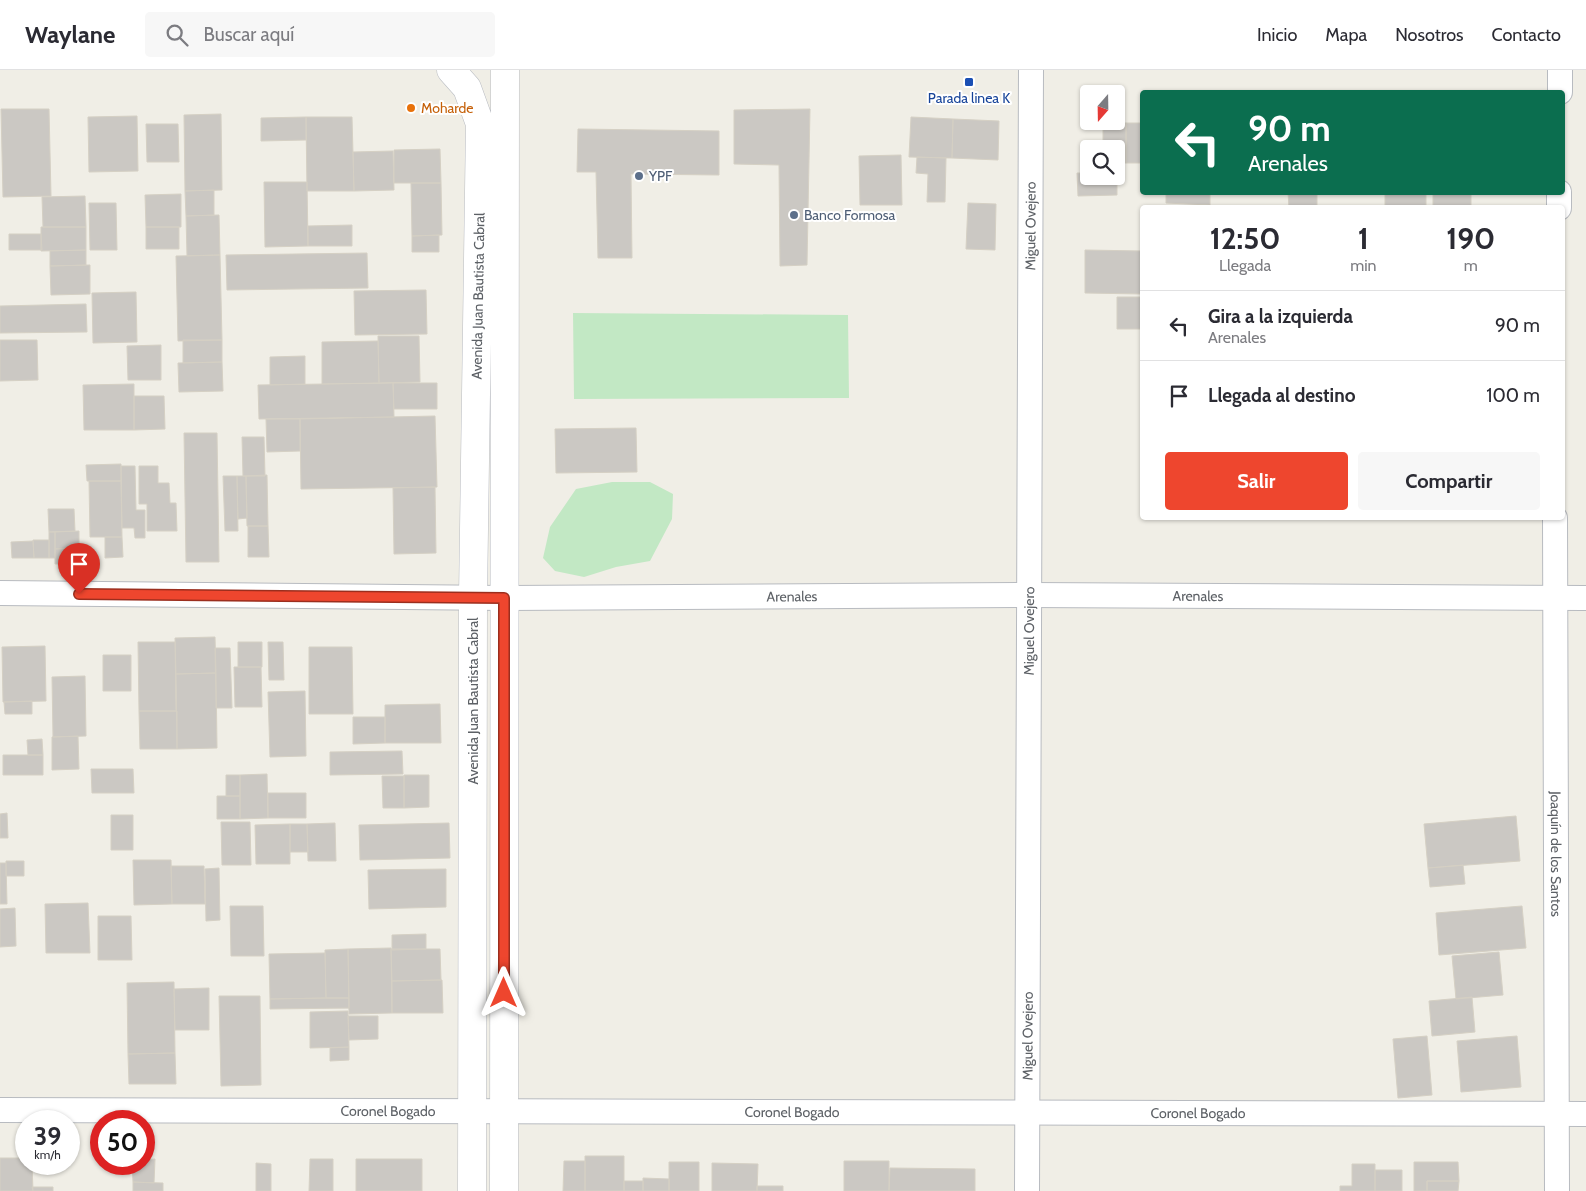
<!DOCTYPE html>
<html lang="es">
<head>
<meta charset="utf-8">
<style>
  body { margin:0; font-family:Cabin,sans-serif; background:#f7f7f7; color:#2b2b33; height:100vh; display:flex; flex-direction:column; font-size:19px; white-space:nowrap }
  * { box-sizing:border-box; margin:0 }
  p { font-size:16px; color:#7c7c81 }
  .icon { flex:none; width:28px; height:28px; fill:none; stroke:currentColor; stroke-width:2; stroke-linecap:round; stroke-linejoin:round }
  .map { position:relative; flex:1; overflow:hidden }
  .side { position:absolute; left:1140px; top:135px; width:425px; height:315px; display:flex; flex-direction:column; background:#fff; border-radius:5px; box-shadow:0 1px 4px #0004 }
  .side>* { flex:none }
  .guide { position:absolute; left:1140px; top:20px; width:425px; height:105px; border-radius:5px; box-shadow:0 1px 4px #0004; background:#0b6e4f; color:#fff; overflow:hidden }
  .needle { width:32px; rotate:200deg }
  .fabs { position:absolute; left:1080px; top:15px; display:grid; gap:10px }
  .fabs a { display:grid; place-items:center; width:45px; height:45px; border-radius:5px; background:#fff; box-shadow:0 1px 4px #0004; font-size:25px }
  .speed { position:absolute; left:15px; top:1040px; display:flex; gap:10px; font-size:25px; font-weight:700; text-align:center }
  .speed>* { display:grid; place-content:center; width:65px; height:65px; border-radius:50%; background:#fff; box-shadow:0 1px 4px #0004; line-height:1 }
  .speed small { font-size:12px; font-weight:400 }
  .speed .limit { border:8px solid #d22; background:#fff; color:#111 }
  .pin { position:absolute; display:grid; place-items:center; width:42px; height:42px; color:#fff; margin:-51px -21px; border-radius:50% 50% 50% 0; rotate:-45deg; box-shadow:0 0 5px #0007 }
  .pin .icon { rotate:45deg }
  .me { position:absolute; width:55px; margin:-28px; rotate:0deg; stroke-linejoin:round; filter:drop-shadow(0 0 4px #0008) }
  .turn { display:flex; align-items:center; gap:18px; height:105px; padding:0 25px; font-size:22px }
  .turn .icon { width:65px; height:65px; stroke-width:2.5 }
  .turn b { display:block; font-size:35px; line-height:42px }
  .eta { display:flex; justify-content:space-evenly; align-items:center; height:85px; text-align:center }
  .eta b { font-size:30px; font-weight:700; line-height:35px }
  .cta { display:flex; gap:10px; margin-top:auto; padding:10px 25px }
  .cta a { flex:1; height:58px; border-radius:5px; background:#ee462e; color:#fff; font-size:20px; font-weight:700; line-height:58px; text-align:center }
  .cta a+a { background:#f7f7f7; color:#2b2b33 }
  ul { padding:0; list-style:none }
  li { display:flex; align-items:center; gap:15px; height:70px; padding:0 25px; border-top:1px solid #e1e1e2 }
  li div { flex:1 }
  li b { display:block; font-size:19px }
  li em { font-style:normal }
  header { display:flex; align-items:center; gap:30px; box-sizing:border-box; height:70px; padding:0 25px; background:#fff; border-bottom:1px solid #e1e1e2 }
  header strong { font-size:24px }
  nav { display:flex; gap:28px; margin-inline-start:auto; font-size:18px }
  .search { width:350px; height:45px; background:#f7f7f7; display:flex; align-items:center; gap:12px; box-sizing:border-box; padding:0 18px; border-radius:5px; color:#7c7c81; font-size:19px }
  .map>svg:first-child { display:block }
  .green { fill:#c2e8c4 }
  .building { fill:#cbc8c3; stroke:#d5d0c4 }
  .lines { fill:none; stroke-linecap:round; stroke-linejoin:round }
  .street-casing { stroke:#b8bbc0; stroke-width:26 }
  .secondary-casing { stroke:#b9bcc2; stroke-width:29 }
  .street { stroke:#fff; stroke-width:24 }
  .secondary { stroke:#fff; stroke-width:28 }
  .route-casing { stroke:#9b2e1e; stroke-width:12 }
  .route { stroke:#ee462e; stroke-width:9 }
  .transit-dot { fill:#1a4fb4; stroke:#fff; stroke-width:2 }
  .food-dot { fill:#e8710a; stroke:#fff; stroke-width:2 }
  .service-dot { fill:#5c6f8a; stroke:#fff; stroke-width:2 }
  .labels { text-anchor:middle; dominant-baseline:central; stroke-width:4; stroke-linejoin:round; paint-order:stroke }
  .transit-label { font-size:14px; fill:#164399; stroke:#fff }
  .food-label { font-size:14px; fill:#c56008; stroke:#fff; text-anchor:start }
  .service-label { font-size:14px; fill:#4e5e75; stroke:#fff; text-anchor:start }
  .street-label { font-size:14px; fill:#5d6166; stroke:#fff }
</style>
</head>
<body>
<header>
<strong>Waylane</strong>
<div class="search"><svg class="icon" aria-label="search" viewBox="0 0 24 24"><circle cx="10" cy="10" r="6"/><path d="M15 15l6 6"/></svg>Buscar aquí</div>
<nav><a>Inicio</a><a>Mapa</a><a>Nosotros</a><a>Contacto</a></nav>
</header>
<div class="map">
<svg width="1586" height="1121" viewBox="0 0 1586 1121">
  <rect width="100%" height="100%" fill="#f0eee6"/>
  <path class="green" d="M573 243 848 245 849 328 574 329Z
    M612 412H650L673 424 672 449 650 491 616 497 584 507 555 501 543 488 550 457 576 419Z"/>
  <path class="building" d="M1 39H49L51 126 3 127Z
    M810 39 807 195 780 196 779 95 734 94V40Z
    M221 44 222 120 185 121 184 45Z
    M137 46 138 101 89 102 88 47Z
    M306 47V70L261 71V48Z
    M306 47H352L354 121H307Z
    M911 47 953 49 952 88 909 87Z
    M953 49 999 51 998 90 952 88Z
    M1103 53H1126V93H1116V79H1103Z
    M1126 53H1142V93H1126Z
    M146 54H178L179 92H147Z
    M578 59 719 61V105L631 104 632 188H598L596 102H577Z
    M440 79 441 113H394V80Z
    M393 81 394 120 354 121 353 82Z
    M901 85 902 135H860L859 86Z
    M917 87 946 88 945 132H927L928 104 916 103Z
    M1117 102V125L1078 126 1077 103H1089V106H1116Z
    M264 112H307L308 176 265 177Z
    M411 113H441L442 165 412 166Z
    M214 120V145L186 146 185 121Z
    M1166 122H1210V135L1166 133Z
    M1288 122H1317V138H1289Z
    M1385 122H1426V138H1385Z
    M1433 122H1471V138H1433Z
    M181 124V157H146L145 125Z
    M85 126 86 157H43L42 127Z
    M89 133H116L117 180H90Z
    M968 133 996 134 995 180 966 179Z
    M219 145 220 185 187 186 186 146Z
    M352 155V176H308V156Z
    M41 157H86V180L41 181Z
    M146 157H179V179H146Z
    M9 164H41L42 180H9Z
    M439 165V182H412V166Z
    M86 180V195L50 196V181Z
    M1085 180 1142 181V224L1085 223Z
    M367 183 368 218 227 220 226 185Z
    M220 185 222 270 178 271 176 186Z
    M90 195V224L51 225 50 196Z
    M426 220 427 264 355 265 354 221Z
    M136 222 137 272 93 273 92 223Z
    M1117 227H1142V259H1117Z
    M86 234 87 262 0 263V236Z
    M378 266H419L420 312 379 313Z
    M0 270H37L38 310 0 311Z
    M183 270H222V292L183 293Z
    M378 271 379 313 322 314V272Z
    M161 275V310H128L127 276Z
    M305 286V314L270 315V287Z
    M222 292 223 321 179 322 178 293Z
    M393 313H437V339H394Z
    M393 313 394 347 259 349 258 315Z
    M134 314V360H84L83 315Z
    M134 326H164L165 359 134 360Z
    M435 346 437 417 301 419 300 349Z
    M266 349H300V381L267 382Z
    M636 358 637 402 556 403 555 359Z
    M184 363H217L219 492H186Z
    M242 367H264L265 406H243Z
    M121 394V411H87L86 395Z
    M121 396H135L136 440H145V468H135L134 458H122Z
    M139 396H158V413H169L170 433H176L177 461H147V434H139Z
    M267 405 268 456H247L246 406Z
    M223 406H237L238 461H225Z
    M237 406H246L247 448 238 449Z
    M89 411H121L122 467H90Z
    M435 417 436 483 394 484 393 418Z
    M48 439H74L75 461 49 462Z
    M248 456H268L269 487H248Z
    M79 461V478L55 479V462Z
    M49 462H55V488H49Z
    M105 467H122L123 487 105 488Z
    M33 470H49V488H34Z
    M33 471 34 488H12L11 472Z
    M75 478V494H55V479Z
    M215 567 216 603 176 604 175 568Z
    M138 572H175L176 641H139Z
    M238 572H262V597H238Z
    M268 572H283L284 610H269Z
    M45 576 46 631 3 632 2 577Z
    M309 577H352L353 644H309Z
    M215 578H230L232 638H216Z
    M103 585H131V621H103Z
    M234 597H261L262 637H235Z
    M216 603 217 678 177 679 176 604Z
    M85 606 86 666 53 667 52 607Z
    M305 621 306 686 270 687 268 622Z
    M32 631V644H5L4 632Z
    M440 634 441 673H385V635Z
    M139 641H177V679H140Z
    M353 647H385V673L353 674Z
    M78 666 79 699 52 700V667Z
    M42 669 43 685H28L27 670Z
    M402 681 403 704 330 705V682Z
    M3 685H43V705H3Z
    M91 699H133L134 723H92Z
    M267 704 268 748 240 749V705Z
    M226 705H240V726H226Z
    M429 705V737L404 738V705Z
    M382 706H404V738H383Z
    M268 723H306V748H268Z
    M217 726H240V749H217Z
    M7 743 8 768H0V744Z
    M111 745H133V780H111Z
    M1516 746 1520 791 1428 798 1424 754Z
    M221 752H250L251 795H222Z
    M335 753 336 791H308L307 754Z
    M449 753 450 788 360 790 359 755Z
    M290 754H307L308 782H290Z
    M290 754V794H256L255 755Z
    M133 790H171L172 834 134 835Z
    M6 791H24V806H6Z
    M0 793H6L7 834H0Z
    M1463 795 1465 814 1430 817 1428 798Z
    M171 796H204L205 834H172Z
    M219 798 220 850 206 851 205 799Z
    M446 799V837L369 839 368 800Z
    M88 833 90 883H46L45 834Z
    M230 836H263L264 886H231Z
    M1522 836 1526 878 1439 885 1436 843Z
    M15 838 16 876 0 877V839Z
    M98 846H131L132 890H98Z
    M426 864V879L392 880V865Z
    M391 878 392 943 349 944 348 879Z
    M348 879 349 928H326L325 880Z
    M391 879H440L441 910 392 911Z
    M1499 882 1503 925 1456 929 1452 886Z
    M325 883 326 928 270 929 269 884Z
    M442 910 443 943H392V911Z
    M174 912 175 983 128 984 127 913Z
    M209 918V960H175L174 919Z
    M219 926H260L261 1015 221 1016Z
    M1472 927 1475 962 1432 966 1429 931Z
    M326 928H349V938L270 939V929Z
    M348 941 349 977 310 978V942Z
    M348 946H378V969L349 970Z
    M1427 966 1432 1025 1398 1028 1393 969Z
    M1517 966 1521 1017 1461 1022 1457 971Z
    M349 977V990L330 991V978Z
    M175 983 176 1014H129L128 984Z
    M585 1086H624V1121H585Z
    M0 1088H26V1094H32L33 1121H0Z
    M155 1089 154 1113 133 1112 132 1094H144V1090Z
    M310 1089H333V1121H309Z
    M356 1089H422V1121H356Z
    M564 1091H585V1121H563Z
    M844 1091H889V1121H844Z
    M669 1092H699V1121H669Z
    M1414 1092H1458L1459 1111H1427V1121H1414Z
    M256 1093 271 1094V1121H256Z
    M712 1093 758 1094 757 1121H712Z
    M1352 1094H1375V1121H1340V1116H1352Z
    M890 1098 975 1099V1121H889Z
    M1375 1100H1402V1121H1375Z
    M643 1108 669 1109V1121H643Z
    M624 1111H643V1121H624Z
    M1427 1111H1459L1458 1121H1427Z
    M133 1112 163 1113V1121H133Z
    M757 1116H783V1121H757Z
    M32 1117H53V1121H33Z"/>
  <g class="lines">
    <g class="street-casing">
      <g id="street">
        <path d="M1560 22V0"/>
        <path d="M1559 138V122"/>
        <path id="s1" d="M1555 448 1557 1121"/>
        <path id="s2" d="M0 523 504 528 1029 525 1586 528"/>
        <path id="s3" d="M0 1040 1586 1044"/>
        <path id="s4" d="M1027 1121 1031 0"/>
      </g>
    </g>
    <g class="secondary-casing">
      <path id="secondary" d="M451 0 467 18 480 54 473 527 472 1121
        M504 1121 505 0"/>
    </g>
    <use href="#street" class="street"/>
    <use href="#secondary" class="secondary"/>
  </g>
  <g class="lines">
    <g class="route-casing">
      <path id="route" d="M79 524 504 528V923"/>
    </g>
    <use href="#route" class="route"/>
  </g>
  <rect class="transit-dot" x="964" y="7" width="10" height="10" rx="2.5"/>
  <circle class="food-dot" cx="411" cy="38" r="5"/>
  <g class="service-dot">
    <circle cx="639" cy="106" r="5"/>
    <circle cx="794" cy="145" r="5"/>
  </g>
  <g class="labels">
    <g class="transit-label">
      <text x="969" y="28">Parada linea K</text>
    </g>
    <g class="food-label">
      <text x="421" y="38">Moharde</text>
    </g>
    <g class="service-label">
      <text x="649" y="106">YPF</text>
      <text x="804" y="145">Banco Formosa</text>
    </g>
    <g class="street-label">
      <text stroke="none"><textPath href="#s4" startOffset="965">Miguel Ovejero</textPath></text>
      <text transform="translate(478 226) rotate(-89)">Avenida Juan Bautista Cabral</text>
      <text stroke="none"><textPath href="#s2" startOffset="792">Arenales</textPath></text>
      <text stroke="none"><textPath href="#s2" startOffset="1198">Arenales</textPath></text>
      <text stroke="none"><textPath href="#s4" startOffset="560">Miguel Ovejero</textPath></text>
      <text transform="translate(473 631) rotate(-90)">Avenida Juan Bautista Cabral</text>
      <text stroke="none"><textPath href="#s1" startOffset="336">Joaquín de los Santos</textPath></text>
      <text stroke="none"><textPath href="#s4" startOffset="155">Miguel Ovejero</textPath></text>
      <text stroke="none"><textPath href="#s3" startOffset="388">Coronel Bogado</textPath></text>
      <text stroke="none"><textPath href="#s3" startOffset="792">Coronel Bogado</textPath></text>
      <text stroke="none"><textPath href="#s3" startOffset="1198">Coronel Bogado</textPath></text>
    </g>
  </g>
</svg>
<div class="fabs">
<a><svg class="needle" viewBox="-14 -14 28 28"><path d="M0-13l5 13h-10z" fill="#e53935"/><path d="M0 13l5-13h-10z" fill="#7c7c81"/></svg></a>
<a><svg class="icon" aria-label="search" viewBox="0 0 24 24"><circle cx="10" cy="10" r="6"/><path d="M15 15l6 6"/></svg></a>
</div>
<div class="speed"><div>39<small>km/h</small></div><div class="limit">50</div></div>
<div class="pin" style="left:79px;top:524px;background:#d93025"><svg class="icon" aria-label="arrive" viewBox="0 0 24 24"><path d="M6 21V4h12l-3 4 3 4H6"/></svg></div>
<svg class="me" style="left:504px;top:923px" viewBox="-20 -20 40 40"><path d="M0-17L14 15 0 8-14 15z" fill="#ee462e" stroke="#fff" stroke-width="4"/></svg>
<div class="guide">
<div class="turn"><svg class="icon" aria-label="left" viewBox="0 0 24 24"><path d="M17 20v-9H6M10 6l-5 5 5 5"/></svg><div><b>90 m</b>Arenales</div></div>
</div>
<section class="side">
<div class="eta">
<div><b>12:50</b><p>Llegada</p></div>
<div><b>1</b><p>min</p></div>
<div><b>190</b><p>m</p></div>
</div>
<ul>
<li><svg class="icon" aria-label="left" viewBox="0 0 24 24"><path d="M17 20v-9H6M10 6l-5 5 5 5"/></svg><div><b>Gira a la izquierda</b><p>Arenales</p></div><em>90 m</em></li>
<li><svg class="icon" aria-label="arrive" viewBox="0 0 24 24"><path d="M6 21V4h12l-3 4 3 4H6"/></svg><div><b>Llegada al destino</b></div><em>100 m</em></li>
</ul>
<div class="cta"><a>Salir</a><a>Compartir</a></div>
</section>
</div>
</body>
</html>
